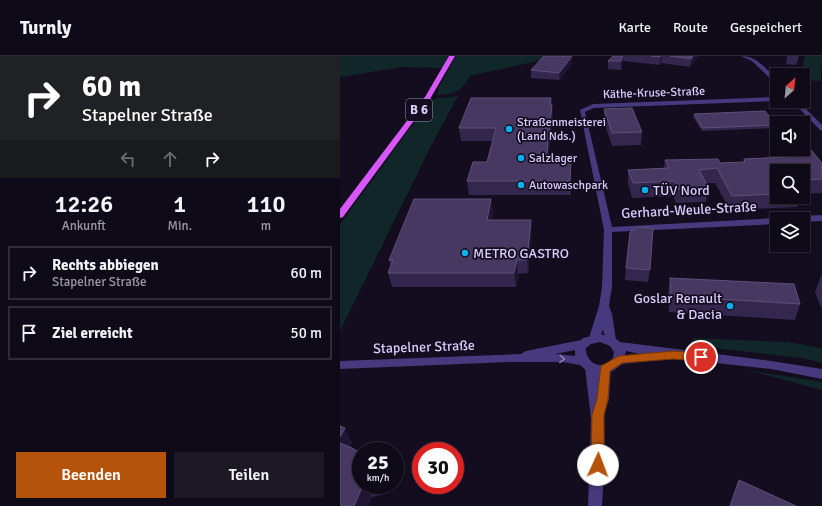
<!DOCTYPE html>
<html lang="de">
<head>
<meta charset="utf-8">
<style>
  body { margin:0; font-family:Signika,sans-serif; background:#1c1824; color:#f1f3f6; height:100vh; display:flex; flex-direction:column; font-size:15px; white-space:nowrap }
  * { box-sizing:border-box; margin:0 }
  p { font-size:13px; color:#9b9aa1 }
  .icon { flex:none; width:22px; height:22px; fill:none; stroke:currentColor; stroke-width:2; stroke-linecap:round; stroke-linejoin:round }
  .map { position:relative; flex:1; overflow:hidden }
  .sheet { display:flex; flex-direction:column; background:#0e0a17; width:340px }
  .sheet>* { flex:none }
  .top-card { background:#202124; color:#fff; overflow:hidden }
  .needle { width:26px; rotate:27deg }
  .fabs { position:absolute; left:430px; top:12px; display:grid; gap:8px }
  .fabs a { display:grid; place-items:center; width:40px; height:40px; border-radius:0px; background:#0e0a17; box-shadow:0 1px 3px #0004,0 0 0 1px #2e2b36; font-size:20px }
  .speed { position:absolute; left:12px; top:386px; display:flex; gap:8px; font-size:20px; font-weight:700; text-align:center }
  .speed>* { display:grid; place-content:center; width:52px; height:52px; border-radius:50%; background:#0e0a17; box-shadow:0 1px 3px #0004,0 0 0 1px #2e2b36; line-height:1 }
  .speed small { font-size:10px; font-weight:400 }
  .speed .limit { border:6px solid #d22; background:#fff; color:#111 }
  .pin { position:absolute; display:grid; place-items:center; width:34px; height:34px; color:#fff; margin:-17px; border:2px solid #fff; border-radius:50%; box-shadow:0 1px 4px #0007 }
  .me { position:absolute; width:44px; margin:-22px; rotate:2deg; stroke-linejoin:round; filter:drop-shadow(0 0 3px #0008) }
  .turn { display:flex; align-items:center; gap:14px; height:84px; padding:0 16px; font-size:18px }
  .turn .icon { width:52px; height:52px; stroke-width:2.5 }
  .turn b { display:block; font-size:28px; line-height:34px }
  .lanes { display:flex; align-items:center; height:38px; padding:0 16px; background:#0003; justify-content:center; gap:20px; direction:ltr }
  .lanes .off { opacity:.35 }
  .eta { display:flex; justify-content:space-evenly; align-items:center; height:68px; text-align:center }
  .eta b { font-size:24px; font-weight:600; line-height:28px }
  .cta { display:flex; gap:8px; margin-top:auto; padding:8px 16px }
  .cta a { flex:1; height:46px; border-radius:0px; background:#b45309; color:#fff; font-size:16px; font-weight:600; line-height:46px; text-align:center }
  .cta a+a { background:#1c1824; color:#f1f3f6 }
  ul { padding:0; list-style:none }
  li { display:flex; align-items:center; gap:12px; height:54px; margin:0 8px 6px; padding:0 8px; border:2px solid #2e2b36; border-radius:0px }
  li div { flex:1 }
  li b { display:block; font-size:15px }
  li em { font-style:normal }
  header { display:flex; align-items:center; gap:24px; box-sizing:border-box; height:56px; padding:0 20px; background:#0e0a17; border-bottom:1px solid #2e2b36 }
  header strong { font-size:19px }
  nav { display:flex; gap:22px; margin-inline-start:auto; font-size:14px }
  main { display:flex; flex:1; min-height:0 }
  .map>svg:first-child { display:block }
  .green { fill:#102629 }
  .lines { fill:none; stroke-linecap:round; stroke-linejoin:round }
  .minor { fill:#47397d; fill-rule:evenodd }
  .tertiary { fill:#47397d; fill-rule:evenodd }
  .primary { fill:#d857fa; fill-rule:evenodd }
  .wall { fill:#34274d }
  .shaded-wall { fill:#201533 }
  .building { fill:#463860; stroke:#5d5079 }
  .oneway { stroke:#897cb7 }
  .route { fill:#b45309; stroke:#753606 }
  .poi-dot { fill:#07b2ef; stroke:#130d1f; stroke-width:1.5 }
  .labels { text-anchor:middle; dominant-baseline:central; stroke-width:3.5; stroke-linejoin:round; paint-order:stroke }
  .far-street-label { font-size:12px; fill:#dacdfd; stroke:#130d1f }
  .far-poi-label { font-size:12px; fill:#dacdfd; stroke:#130d1f; text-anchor:start }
  .shield { fill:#130d1f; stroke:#9e93ba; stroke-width:1 }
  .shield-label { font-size:13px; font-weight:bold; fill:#dacdfd }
  .poi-label { font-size:14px; fill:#dacdfd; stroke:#130d1f; text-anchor:start }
  .street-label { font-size:14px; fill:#dacdfd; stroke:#130d1f }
</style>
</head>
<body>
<header>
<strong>Turnly</strong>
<nav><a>Karte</a><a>Route</a><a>Gespeichert</a></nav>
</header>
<main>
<section class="sheet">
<div class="top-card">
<div class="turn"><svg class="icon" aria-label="right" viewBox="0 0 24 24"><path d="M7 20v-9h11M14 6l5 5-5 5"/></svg><div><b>60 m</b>Stapelner Straße</div></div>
<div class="lanes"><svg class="icon off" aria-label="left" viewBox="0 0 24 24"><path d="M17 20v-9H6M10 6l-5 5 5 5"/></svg><svg class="icon off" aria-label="ahead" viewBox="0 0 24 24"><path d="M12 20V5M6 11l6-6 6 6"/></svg><svg class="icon" aria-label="right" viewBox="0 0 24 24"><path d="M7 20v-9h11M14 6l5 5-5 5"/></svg></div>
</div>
<div class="eta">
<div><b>12:26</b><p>Ankunft</p></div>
<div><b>1</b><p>Min.</p></div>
<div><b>110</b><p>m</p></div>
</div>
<ul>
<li><svg class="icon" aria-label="right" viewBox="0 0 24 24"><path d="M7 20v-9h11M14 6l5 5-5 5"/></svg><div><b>Rechts abbiegen</b><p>Stapelner Straße</p></div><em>60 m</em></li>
<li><svg class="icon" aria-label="arrive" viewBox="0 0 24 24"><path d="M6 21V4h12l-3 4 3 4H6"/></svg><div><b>Ziel erreicht</b></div><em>50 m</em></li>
</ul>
<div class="cta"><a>Beenden</a><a>Teilen</a></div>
</section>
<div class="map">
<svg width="482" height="450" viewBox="0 0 482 450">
  <rect width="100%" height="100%" fill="#130d1f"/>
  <path class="green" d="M0 0H108L103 12 62 11 0 21Z
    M116 0H219L130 20C121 36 115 38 97 39L100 29Z
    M465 0H482L481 25 463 24V19H461Z
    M118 40 91 90 0 275V168L90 45 97 42Z
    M353 282 449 286 482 292V307L467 303 350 289Z
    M407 314 482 326V334Z"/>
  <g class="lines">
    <path class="minor" d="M401 0C417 0 426 13 437 24V29L412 5Z
      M437 41V45L254 52 245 56 272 171 437 162 439 163H437V168L272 176V231L269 250 272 258 276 284 274 287H266L263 273 259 285H251L249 282 259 250 262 231 264 174 240 54 253 48Z
      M452 45H458L482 69V75L480 74Z
      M482 159V165L463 166V163H459L463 160Z
      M251 307 255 308 259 319 261 310 265 308 269 310 271 313 269 343 264 358 265 398 262 450H248L251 363 245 311 247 308Z"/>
    <path class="tertiary" d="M260 278 278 284 280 286 431 305 482 313V323L431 313 322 301 317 304 282 308 273 315 259 318 246 314 240 309 223 306H170L0 313V305L181 298 186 295 241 284 243 282ZM260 286 270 290 274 296 273 302C271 304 268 307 265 308 255 312 245 302 246 292L251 288ZM235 294V300L215 298ZM286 295 299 298 285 299Z"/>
    <path class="primary" d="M109 0H115L90 43 3 161 0 162V153L85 41Z"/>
  </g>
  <path class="wall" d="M208 0H232V7L220 24 191 22V14Z
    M273 0H358L350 11 321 7 320 9 283 5 281 14 268 13V5Z
    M447 0H459L456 9 446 8Z
    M211 42 213 61 208 105H231V139H129L127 125 147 106 153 85H121L119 72Z
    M264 53 302 76 301 89 272 90 264 66Z
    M354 58 436 69V72L362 75 353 61Z
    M441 96 482 107V137L463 138V115H437V141H459L457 151 390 154 375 127H366L368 131 366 146 336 147 333 140 292 142 288 128V114L324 112 325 104 380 107 403 106 404 103 440 101Z
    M151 143 153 156 151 164 192 177 188 217 178 218 176 231H52L48 217 51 211 49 204Z
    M286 212 310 214 308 226 285 224Z
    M481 220H482V254L475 236Z
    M330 222 460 248 455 264 329 256 328 237Z
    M0 370 12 387 10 391 21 429H39L42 439 32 441 28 450H0Z"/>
  <path class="shaded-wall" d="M232 0V7L220 24 219 17Z
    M283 0H284L283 5 281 14V5Z
    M321 0H322L321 7 320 9V1Z
    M353 0H358L350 11 351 3Z
    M212 49 213 61 206 119V105Z
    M231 105V139L230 125Z
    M151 143 153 156 149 177 147 164Z
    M191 164 192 177 188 217 187 204Z
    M177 204 178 218 176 231 174 217Z
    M5 372 12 387 5 402 0 392V381Z
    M23 429H26L32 441 28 450H14Z
    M38 429H39L42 439Z"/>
  <path class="building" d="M204 0H232L219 17 191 14Z
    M273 0H283L281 5H268Z
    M311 0H321L320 1Z
    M330 0H353L351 3Z
    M131 42H211L210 49H212L206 105H231L230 125H127L133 106H147L156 72H119Z
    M292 52 302 76 272 77 264 53Z
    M425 55 436 69 362 72 354 58Z
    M471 94 482 107V123L463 124V115H437V138L392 140 377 112 359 114 368 131 338 133 335 125 293 127 288 114 329 112 325 104 378 103 380 107 405 106 404 103 446 101 441 96Z
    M74 143H151L147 164H191L187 204H177L174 217H48L53 204H49Z
    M297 171 313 172 310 214 286 212 290 176Z
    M330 222 454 228 460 248 331 240Z
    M0 370 5 372 0 381Z
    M0 387 12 392 21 397V429H23L14 450H0Z
    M399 424 456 450H390Z"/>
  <defs><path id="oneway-chevron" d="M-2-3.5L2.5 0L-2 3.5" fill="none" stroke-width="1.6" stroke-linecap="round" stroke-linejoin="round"/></defs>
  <use class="oneway" href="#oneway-chevron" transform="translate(222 303) rotate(2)"/>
  <path class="route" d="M333 295 361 297 367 301 361 305 333 303 282 307 270 315 268 343 264 359V409L262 413 258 415 253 413 251 409 252 359 257 343 261 310 279 300Z"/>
  <g class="poi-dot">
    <circle cx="169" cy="73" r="4"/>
    <circle cx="181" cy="102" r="4"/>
    <circle cx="181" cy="129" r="4"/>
    <circle cx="305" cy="134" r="4"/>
    <circle cx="125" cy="197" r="4"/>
    <circle cx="390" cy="250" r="4"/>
  </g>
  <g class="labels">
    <g class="far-street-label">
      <text transform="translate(314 37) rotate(-2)">Käthe-Kruse-Straße</text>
    </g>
    <g class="far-poi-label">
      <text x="177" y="66">Straßenmeisterei<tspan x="177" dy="14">(Land Nds.)</tspan></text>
      <text x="189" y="102">Salzlager</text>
      <text x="189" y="129">Autowaschpark</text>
    </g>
    <rect class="shield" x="66" y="43" width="26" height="22" rx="3"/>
    <g class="shield-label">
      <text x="79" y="54">B 6</text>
    </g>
    <g class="poi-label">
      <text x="313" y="134">TÜV Nord</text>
      <text x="133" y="197">METRO GASTRO</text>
      <text x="382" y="242" text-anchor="end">Goslar Renault<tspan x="382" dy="16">&amp; Dacia</tspan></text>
    </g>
    <g class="street-label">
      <text transform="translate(349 154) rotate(-3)">Gerhard-Weule-Straße</text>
      <text transform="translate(84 291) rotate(-2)">Stapelner Straße</text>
    </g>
  </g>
</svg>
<div class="fabs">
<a><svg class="needle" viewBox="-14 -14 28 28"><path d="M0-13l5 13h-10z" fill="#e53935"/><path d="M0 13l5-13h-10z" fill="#9b9aa1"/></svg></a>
<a><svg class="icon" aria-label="sound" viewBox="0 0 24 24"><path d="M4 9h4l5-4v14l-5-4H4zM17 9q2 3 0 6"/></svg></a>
<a><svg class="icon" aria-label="search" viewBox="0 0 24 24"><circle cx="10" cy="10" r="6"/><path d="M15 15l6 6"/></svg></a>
<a><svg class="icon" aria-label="layers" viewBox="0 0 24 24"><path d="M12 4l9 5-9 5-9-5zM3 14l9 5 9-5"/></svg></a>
</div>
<div class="speed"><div>25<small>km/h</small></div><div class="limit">30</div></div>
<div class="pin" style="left:361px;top:301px;background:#d93025"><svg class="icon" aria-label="arrive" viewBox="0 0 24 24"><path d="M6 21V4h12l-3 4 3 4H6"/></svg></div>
<svg class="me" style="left:258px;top:409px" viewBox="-20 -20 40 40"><circle r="19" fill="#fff"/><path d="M0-13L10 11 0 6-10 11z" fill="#b45309"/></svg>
</div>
</main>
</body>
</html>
